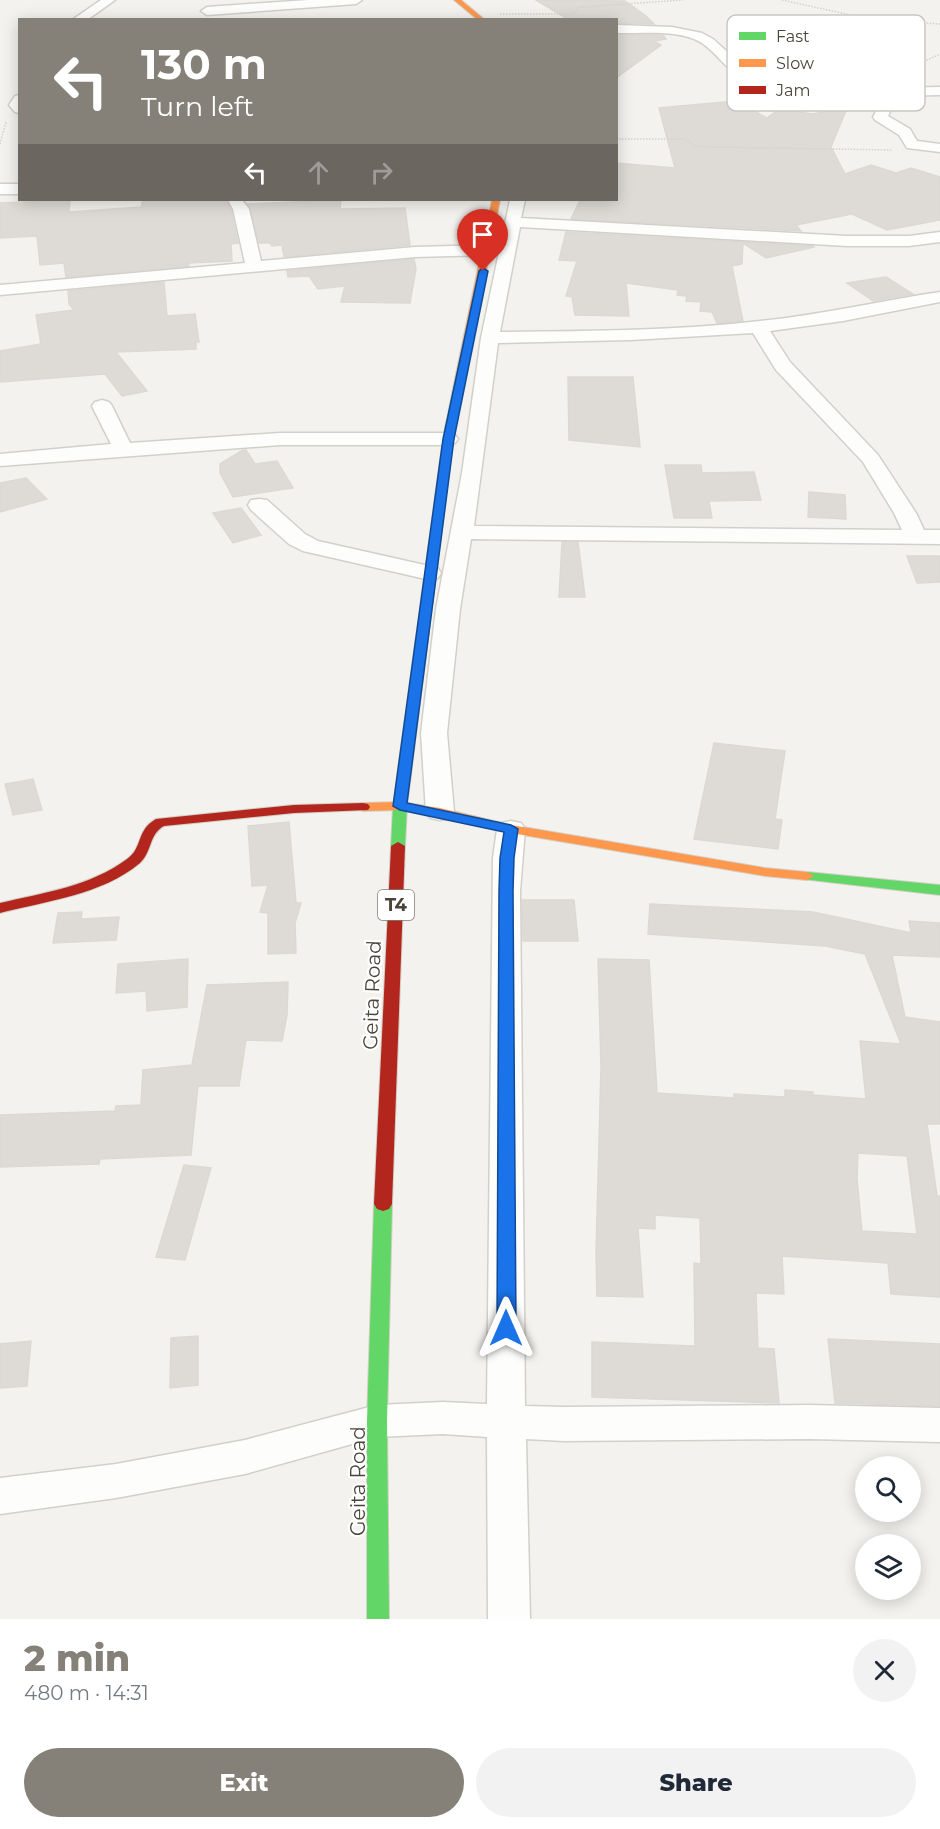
<!DOCTYPE html>
<html lang="en">
<head>
<meta charset="utf-8">
<style>
  body { margin:0; font-family:Montserrat,sans-serif; background:#f2f2f3; color:#1f2937; height:100vh; display:flex; flex-direction:column; font-size:22px; white-space:nowrap }
  * { box-sizing:border-box; margin:0 }
  p { font-size:20px; color:#747a83 }
  .icon { flex:none; width:33px; height:33px; fill:none; stroke:currentColor; stroke-width:2; stroke-linecap:round; stroke-linejoin:round }
  .map { position:relative; height:1619px; overflow:hidden }
  .panel { display:flex; flex-direction:column; background:#fff; flex:1 }
  .panel>* { flex:none }
  .top-card { position:absolute; left:18px; top:18px; width:600px; height:183px; border-radius:0px; box-shadow:0 3px 15px #0003; background:#868178; color:#fff; overflow:hidden }
  .tools { position:absolute; left:855px; top:1456px; display:grid; gap:12px }
  .tools a { display:grid; place-items:center; width:66px; height:66px; border-radius:50%; background:#fff; box-shadow:0 3px 15px #0003; font-size:30px }
  .pin { position:absolute; display:grid; place-items:center; width:51px; height:51px; color:#fff; margin:-62px -26px; border-radius:50% 50% 50% 0; rotate:-45deg; box-shadow:0 0 6px #0007 }
  .pin .icon { rotate:45deg }
  .me { position:absolute; width:66px; margin:-33px; rotate:0deg; stroke-linejoin:round; filter:drop-shadow(0 0 4px #0008) }
  .turn { display:flex; align-items:center; gap:21px; height:126px; padding:0 24px; font-size:27px }
  .turn .icon { width:78px; height:78px; stroke-width:2.5 }
  .turn b { display:block; font-size:42px; line-height:51px }
  .lanes { display:flex; align-items:center; height:57px; padding:0 24px; background:#0003; justify-content:center; gap:30px; direction:ltr }
  .lanes .off { opacity:.35 }
  .round { display:grid; place-items:center; flex:none; width:63px; height:63px; border-radius:32px; background:#f2f2f3 }
  .overview { display:flex; align-items:center; justify-content:space-between; height:102px; padding:0 24px }
  h1 { font-size:36px; font-weight:800; line-height:45px; color:#868178 }
  .cta { display:flex; gap:12px; margin-top:auto; padding:12px 24px }
  .cta a { flex:1; height:69px; border-radius:36px; background:#868178; color:#fff; font-size:24px; font-weight:800; line-height:69px; text-align:center }
  .cta a+a { background:#f2f2f3; color:#1f2937 }
  .map>svg:first-child { display:block }
  .building { fill:#dedbd6; stroke:#dcd9d4; stroke-width:1.5; fill-rule:evenodd }
  .lines { fill:none; stroke-linecap:round; stroke-linejoin:round }
  .street-casing { stroke:#d2d0cb; stroke-width:3 }
  .fast-casing { stroke:#d3cfc5; stroke-width:2 }
  .slow-casing { stroke:#d3cfc5; stroke-width:2 }
  .jam-casing { stroke:#d3cfc5; stroke-width:2 }
  .path { stroke:#d3d2cc; stroke-width:1.5; stroke-dasharray:1.5 1.5; stroke-linecap:butt }
  .street { fill:#fdfdfc; fill-rule:evenodd }
  .fast { fill:#63d668; fill-rule:evenodd }
  .slow { fill:#ff974d; fill-rule:evenodd }
  .jam { fill:#b3261e; fill-rule:evenodd }
  .route { fill:#1a73e8; stroke:#114b97; stroke-width:1.5 }
  .labels { text-anchor:middle; dominant-baseline:central; stroke-width:4.5; stroke-linejoin:round; paint-order:stroke }
  .shield { fill:#fff; stroke:#817c74; stroke-width:1.5 }
  .shield-label { font-size:18px; font-weight:bold; fill:#4b4439 }
  .street-label { font-size:20px; fill:#4b4439; stroke:#fff }
  .key { fill:#fff; stroke:#c9c7c4; stroke-width:1.5 }
  .key-label { font-size:16px; fill:#4b4439 }
</style>
</head>
<body>
<div class="map">
<svg width="940" height="1619" viewBox="0 0 940 1619">
  <rect width="100%" height="100%" fill="#f4f2ee"/>
  <path class="building" d="M536 0 625 1 646 16 654 24 616 23V20H569Z
    M616 35H663L666 39 654 41 661 45 616 78Z
    M736 101 767 118 779 109 812 114 847 108 831 147 845 174 871 165 896 173 911 168 940 177V220L887 230 852 214 796 225 801 231 571 219 580 200H616V163L675 168 659 108Z
    M70 200 69 212 141 207 143 200H226L231 210 238 243 231 244 232 261 188 263 189 266 66 277 64 263 40 265 37 236 0 238V203Z
    M341 200 340 209 405 208 410 245 284 257 282 245 272 246 270 243H259L248 204Z
    M566 232 813 246 814 247 766 258 743 243 742 264 732 266 743 321 717 323 712 312 700 311 701 302 686 301 687 296 677 295 678 290 626 283 629 316 575 315 572 297 566 296 577 261 559 260Z
    M414 259 416 269 410 303 341 302 345 286 318 289 309 276 288 277 287 271Z
    M886 277 913 294 873 301 847 283Z
    M164 282 167 316 195 314 199 342H196V349L116 352 147 391 122 396 105 374 0 382V351L41 344 36 315 74 310 69 304 68 291Z
    M568 377H633L640 447 569 440Z
    M243 450H246L255 464 277 461 293 488 233 497 220 473V464Z
    M665 465H701L702 473 754 472 761 500 709 501 712 518H674Z
    M26 478 47 499 0 512V483Z
    M809 492 845 495 846 519 808 517Z
    M241 508 261 535 233 543 213 513Z
    M562 542H578L585 597H559Z
    M907 556H940V582L917 583Z
    M714 743 785 751 775 819 782 820 778 849 694 839Z
    M33 779 42 810 13 815 5 784Z
    M289 822 296 903H301L295 923 296 953 268 954V913L260 912 268 885 252 886 248 826Z
    M522 900H574L578 941H523Z
    M650 904 813 912 911 933 909 921 940 923V957L892 955 905 1017 940 1022V1124H927L937 1196H940V1297L891 1294 888 1263 782 1256 784 1294 756 1293 758 1348 774 1349 779 1403 592 1397V1342L695 1346 694 1263 701 1264 700 1218 655 1215V1229L638 1228 643 1297 597 1296 596 1253 601 1067 598 959 649 960 657 1093 734 1098V1094L785 1097V1090L813 1092V1095L866 1099 860 1041 901 1044 865 954 825 946 648 934ZM858 1153 907 1156 917 1234 862 1231 857 1179Z
    M82 912 81 919 119 917 116 940 53 943 58 913Z
    M188 959 187 1007 147 1011 146 991 116 993 118 964Z
    M288 982 287 1015 282 1041 246 1040 239 1086H198L191 1155 100 1159 99 1164 0 1167V1115L115 1111 116 1106 141 1105 143 1070 192 1065 207 985Z
    M184 1165 211 1168 185 1260 156 1257Z
    M198 1336V1385L170 1388 171 1338Z
    M828 1339 940 1344V1406L835 1403Z
    M31 1341 27 1386 0 1388V1344Z"/>
  <g class="lines">
    <g class="street-casing">
      <path id="street" d="M101 0H115L87 20H72Z
        M308 0H362L356 4 207 15 201 11 207 7Z
        M616 25 672 27 702 33 713 39 762 83 785 90 940 87V95L890 96 892 107 888 116 910 129 917 141 940 144V152L907 148 899 135 875 120 873 117 878 107 877 96C840 97 787 105 754 89 738 82 721 58 706 46 684 28 643 34 616 33Z
        M20 95V113L15 112 9 105 15 96Z
        M0 184H20V194H0Z
        M228 200H242L249 209 261 261 415 247 488 245 496 250 488 255 415 257 0 295V285L245 263 233 209Z
        M510 200H525L521 218 847 236H909L940 232V242L909 246H847L520 227 500 332C587 331 674 331 760 321 821 315 879 301 940 292V302L843 321 770 331 790 362 878 455 916 513 924 530H940V544L471 539 460 609 447 733 454 812 450 818 440 820 430 818 426 812 421 733 436 609 462 473 481 338ZM753 333 776 370 863 462 894 513 902 530 474 526 498 343 631 340Z
        M102 400 109 402 112 406 130 443 280 433H448L455 435 458 439 455 443 448 445H280L0 466V454L111 444 92 406 95 402Z
        M259 499 267 500 305 534 318 541 438 568 441 573 438 578 430 580 303 551 289 544 251 510 248 505 251 500Z
        M511 821 521 823 525 829 520 891 525 1406 564 1407 809 1405 940 1408V1442L809 1439 564 1441 526 1439 530 1619H488L487 1437 443 1434 377 1437 245 1474 116 1498 0 1514V1478L116 1464 245 1440 377 1405 443 1402 487 1404 493 858 497 829 501 823Z"/>
    </g>
    <g class="fast-casing">
      <path id="fast" d="M459 381 464 384 453 439 407 806 405 846 398 850 391 846 393 806 443 439 454 384Z
        M807 872 940 885V895L802 879 800 876Z
        M383 1197 389 1199 392 1204 387 1421 389 1619H367V1421L374 1204 377 1199Z"/>
    </g>
    <g class="slow-casing">
      <path id="slow" d="M454 0H461L485 20H478Z
        M492 200H500L464 384 459 387 454 384Z
        M400 802 440 808 511 825 765 868 807 872 814 876 807 880 765 876 511 833 440 816 400 810 363 811 356 807 363 803Z"/>
    </g>
    <g class="jam-casing">
      <path id="jam" d="M363 803 368 804 370 807 368 810 294 813 164 826C149 834 152 852 140 863 102 895 46 901 0 913V903C43 893 91 886 127 859 143 848 136 830 156 819L294 805Z
        M398 842 405 846 392 1204 389 1209 383 1211 377 1209 374 1204 391 846Z"/>
    </g>
    <path class="path" d="M782 0 869 19 940 24
      M500 14H570L577 12V9L581 7 683 0
      M902 72 940 54
      M616 139H685L695 146 711 147 892 150
      M0 144 6 122"/>
    <use href="#street" class="street"/>
    <use href="#fast" class="fast"/>
    <use href="#slow" class="slow"/>
    <use href="#jam" class="jam"/>
  </g>
  <path class="route" d="M483 268 488 271 454 439 407 803 511 825 518 829 514 858 513 891 516 1328 513 1333 506 1335 500 1333 497 1328 499 891 500 858 504 832 400 810 393 806 443 439 479 271Z"/>
  <g class="labels">
    <rect class="shield" x="378" y="890" width="36" height="30" rx="4.5"/>
    <g class="shield-label">
      <text x="396" y="905">T4</text>
    </g>
    <g class="street-label">
      <text transform="translate(372 995) rotate(-88)">Geita Road</text>
      <text transform="translate(358 1481) rotate(-90)">Geita Road</text>
    </g>
  </g>
  <rect x="727" y="15" width="198" height="96" rx="9" class="key"/>
  <rect x="739" y="32" width="27" height="8" fill="#63d668"/>
  <rect x="739" y="59" width="27" height="8" fill="#ff974d"/>
  <rect x="739" y="86" width="27" height="8" fill="#b3261e"/>
  <g class="key-label">
    <text x="776" y="42">Fast</text>
    <text x="776" y="69">Slow</text>
    <text x="776" y="96">Jam</text>
  </g>
</svg>
<div class="tools">
<a><svg class="icon" aria-label="search" viewBox="0 0 24 24"><circle cx="10" cy="10" r="6"/><path d="M15 15l6 6"/></svg></a>
<a><svg class="icon" aria-label="layers" viewBox="0 0 24 24"><path d="M12 4l9 5-9 5-9-5zM3 14l9 5 9-5"/></svg></a>
</div>
<div class="pin" style="left:483px;top:271px;background:#d93025"><svg class="icon" aria-label="arrive" viewBox="0 0 24 24"><path d="M6 21V4h12l-3 4 3 4H6"/></svg></div>
<svg class="me" style="left:506px;top:1328px" viewBox="-20 -20 40 40"><path d="M0-17L14 15 0 8-14 15z" fill="#1a73e8" stroke="#fff" stroke-width="4"/></svg>
<div class="top-card">
<div class="turn"><svg class="icon" aria-label="left" viewBox="0 0 24 24"><path d="M17 20v-9H6M10 6l-5 5 5 5"/></svg><div><b>130 m</b>Turn left</div></div>
<div class="lanes"><svg class="icon" aria-label="left" viewBox="0 0 24 24"><path d="M17 20v-9H6M10 6l-5 5 5 5"/></svg><svg class="icon off" aria-label="ahead" viewBox="0 0 24 24"><path d="M12 20V5M6 11l6-6 6 6"/></svg><svg class="icon off" aria-label="right" viewBox="0 0 24 24"><path d="M7 20v-9h11M14 6l5 5-5 5"/></svg></div>
</div>
</div>
<section class="panel">
<div class="overview"><div><h1>2 min</h1><p>480 m · 14:31</p></div><a class="round"><svg class="icon" aria-label="close" viewBox="0 0 24 24"><path d="M6 6l12 12M18 6L6 18"/></svg></a></div>
<div class="cta"><a>Exit</a><a>Share</a></div>
</section>
</body>
</html>
